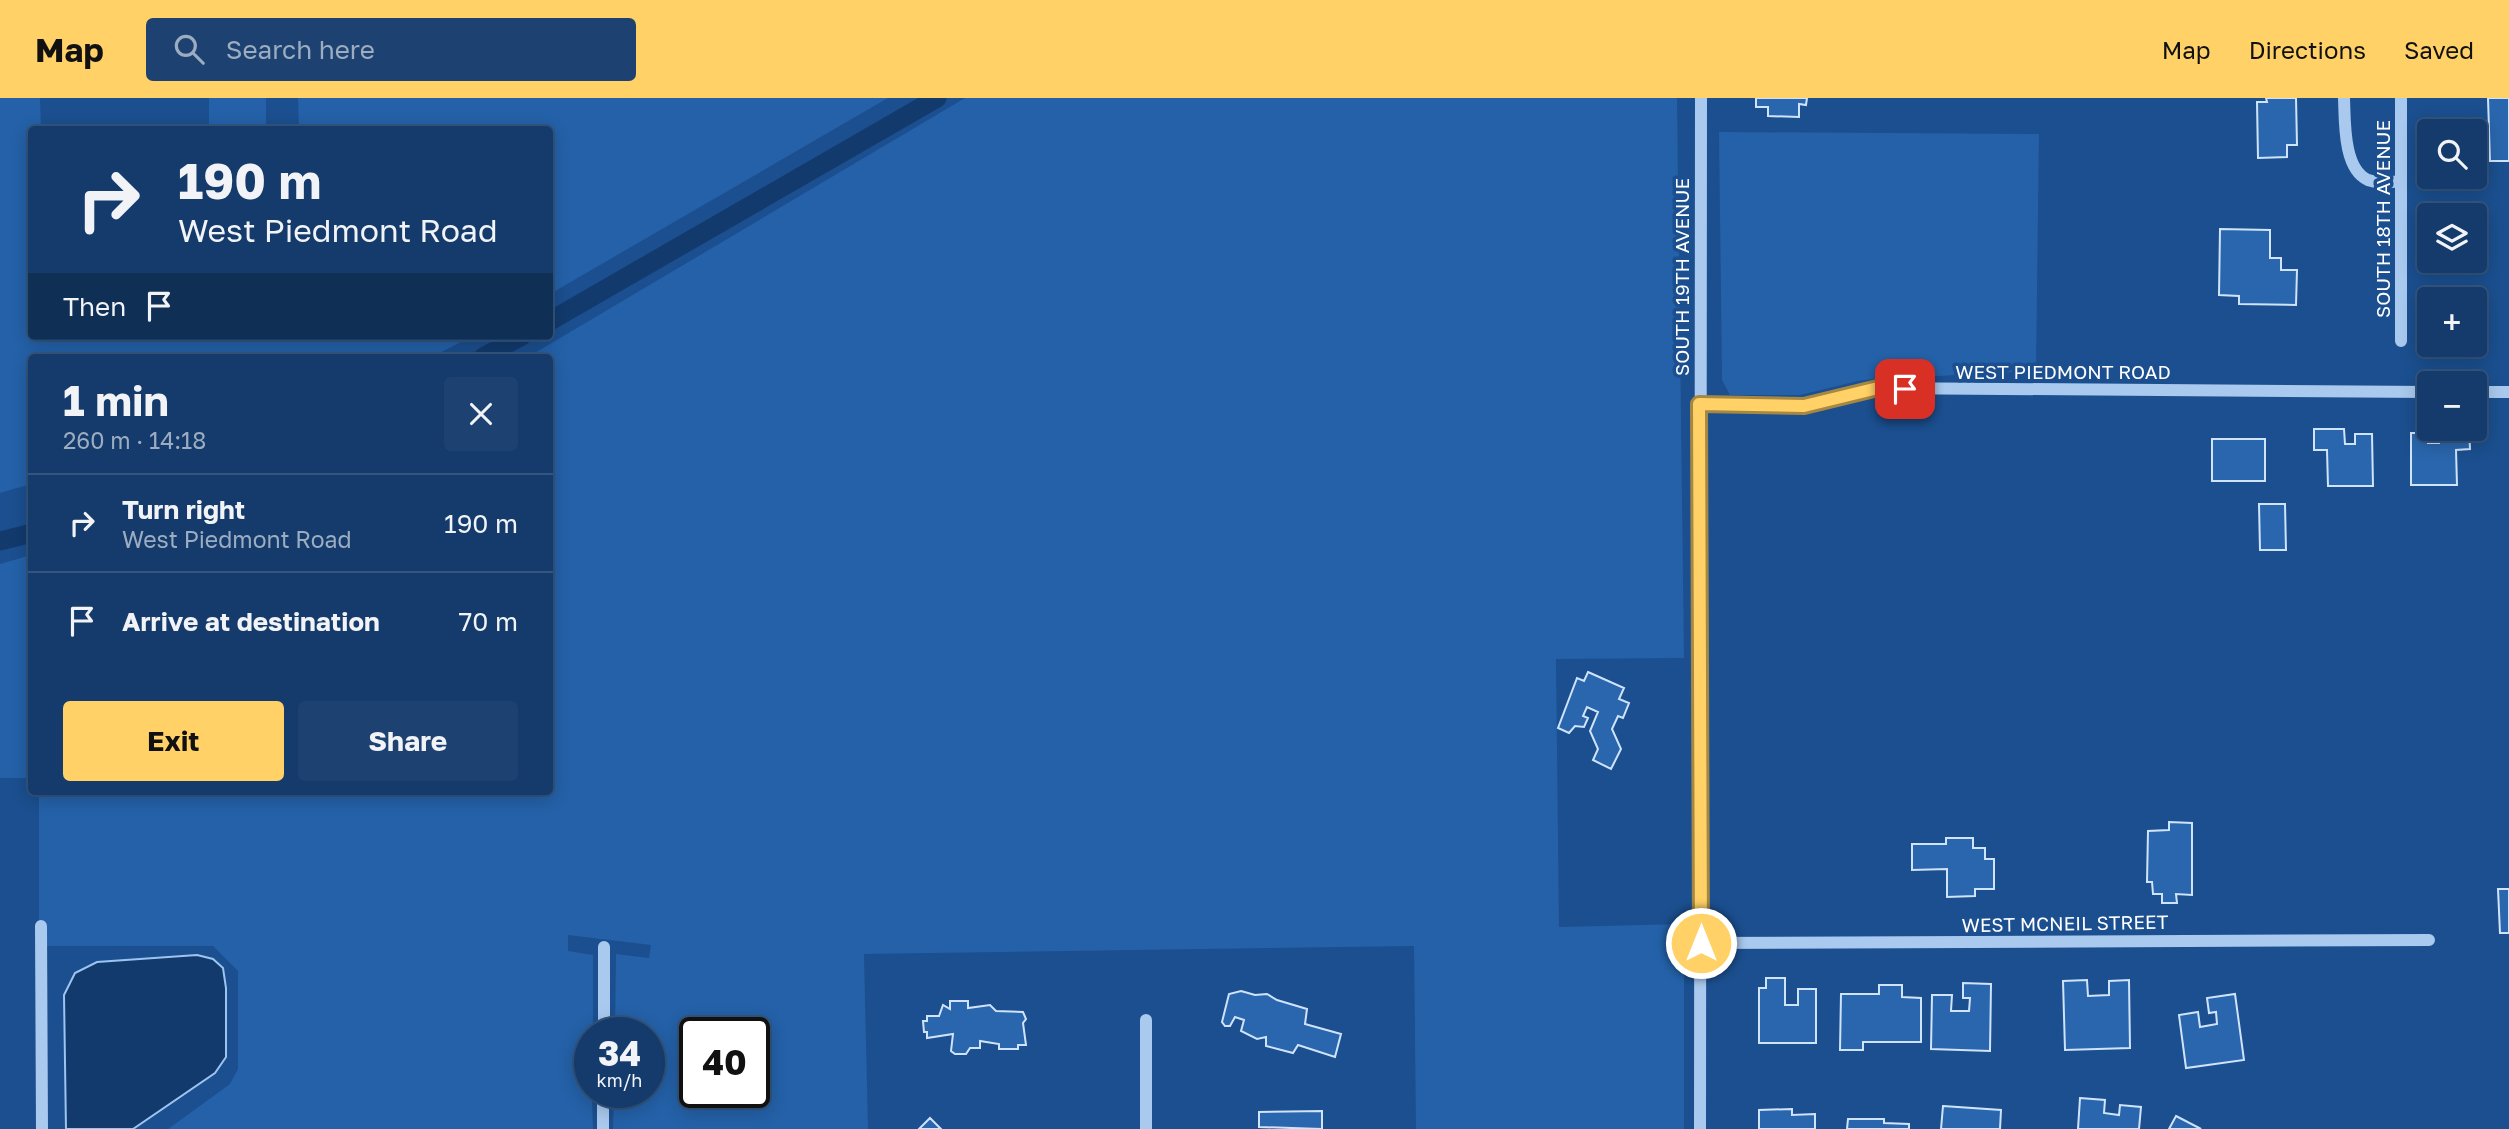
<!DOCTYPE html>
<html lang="en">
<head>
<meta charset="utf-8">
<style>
  body { margin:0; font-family:"Golos Text",sans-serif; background:#1d4271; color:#f1f3f6; height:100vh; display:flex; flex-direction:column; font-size:26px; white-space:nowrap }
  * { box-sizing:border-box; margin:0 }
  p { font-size:23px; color:#9dadc1 }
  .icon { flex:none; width:38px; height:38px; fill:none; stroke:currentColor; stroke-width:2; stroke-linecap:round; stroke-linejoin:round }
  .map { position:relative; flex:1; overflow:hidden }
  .details { position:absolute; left:28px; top:256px; width:525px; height:441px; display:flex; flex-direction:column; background:#143b6b; border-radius:7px; box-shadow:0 4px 18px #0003,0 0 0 2px #33557e }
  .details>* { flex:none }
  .banner { position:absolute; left:28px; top:28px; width:525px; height:214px; border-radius:7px; box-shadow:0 4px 18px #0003,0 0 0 2px #33557e; background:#143b6b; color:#f1f3f6; overflow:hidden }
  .controls { position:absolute; left:2417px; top:21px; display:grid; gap:14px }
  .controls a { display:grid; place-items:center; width:70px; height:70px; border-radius:7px; background:#143b6b; box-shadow:0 4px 18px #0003,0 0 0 2px #33557e; font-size:35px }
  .speed { position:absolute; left:574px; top:919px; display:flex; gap:14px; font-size:35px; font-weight:700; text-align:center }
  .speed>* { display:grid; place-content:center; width:91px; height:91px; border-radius:50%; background:#143b6b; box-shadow:0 4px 18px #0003,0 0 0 2px #33557e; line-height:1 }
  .speed small { font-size:18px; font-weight:400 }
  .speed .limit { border:4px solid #111; border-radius:10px; background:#fff; color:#111 }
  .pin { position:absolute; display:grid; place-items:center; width:60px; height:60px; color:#fff; margin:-30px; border-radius:14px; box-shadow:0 4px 10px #0006 }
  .me { position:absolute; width:77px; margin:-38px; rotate:0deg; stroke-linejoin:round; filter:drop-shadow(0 0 5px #0008) }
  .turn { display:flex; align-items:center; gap:24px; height:147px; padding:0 35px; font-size:32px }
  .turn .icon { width:91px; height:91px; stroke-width:2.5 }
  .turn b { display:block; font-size:49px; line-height:60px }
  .then { display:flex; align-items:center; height:66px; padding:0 35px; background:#0003; gap:14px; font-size:26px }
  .round { display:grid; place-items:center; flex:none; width:74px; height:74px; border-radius:7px; background:#1d4271 }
  .head { display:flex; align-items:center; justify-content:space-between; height:119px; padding:0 35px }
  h1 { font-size:42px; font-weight:700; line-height:52px }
  .cta { display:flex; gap:14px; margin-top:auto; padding:14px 35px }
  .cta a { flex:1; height:80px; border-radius:7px; background:#ffd166; color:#111; font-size:28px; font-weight:700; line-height:80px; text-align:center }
  .cta a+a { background:#1d4271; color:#f1f3f6 }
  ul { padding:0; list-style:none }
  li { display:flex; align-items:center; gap:21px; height:98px; padding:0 35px; border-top:2px solid #33557e }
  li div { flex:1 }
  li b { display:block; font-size:26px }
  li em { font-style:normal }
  header { display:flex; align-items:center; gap:42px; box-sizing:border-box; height:98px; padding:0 35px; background:#ffd166; color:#111 }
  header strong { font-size:33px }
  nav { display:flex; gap:38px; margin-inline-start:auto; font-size:24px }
  .search { width:490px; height:63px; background:#1d4271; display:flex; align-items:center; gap:18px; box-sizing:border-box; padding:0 24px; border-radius:7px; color:#9dadc1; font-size:26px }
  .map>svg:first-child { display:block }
  .green { fill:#2461a8; fill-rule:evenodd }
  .water { fill:#123a6d; stroke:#9cc4f0; stroke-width:2 }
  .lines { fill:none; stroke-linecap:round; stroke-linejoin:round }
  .canal { stroke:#123a6d; stroke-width:19 }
  .building { fill:#2a66ad; stroke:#cfe3fa; stroke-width:2 }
  .minor { stroke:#a9c9ee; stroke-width:12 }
  .route-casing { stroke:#a68842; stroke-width:18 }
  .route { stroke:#ffd166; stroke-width:12 }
  .labels { text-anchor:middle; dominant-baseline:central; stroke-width:7; stroke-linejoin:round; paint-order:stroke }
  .street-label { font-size:19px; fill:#fff; stroke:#1b4f8f }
</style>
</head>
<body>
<header>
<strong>Map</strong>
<div class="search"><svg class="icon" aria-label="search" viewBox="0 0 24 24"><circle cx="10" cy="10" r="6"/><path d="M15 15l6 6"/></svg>Search here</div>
<nav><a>Map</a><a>Directions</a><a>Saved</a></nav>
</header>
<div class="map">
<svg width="2509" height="1031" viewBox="0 0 2509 1031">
  <rect width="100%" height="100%" fill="#1b4f8f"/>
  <path class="green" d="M0 0H40L41 31 32 32V238H472L432 259H32L31 386 0 395Z
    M209 0H266V31H209Z
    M298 0H888L550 196V32L299 31Z
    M965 0H1677L1684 560 1556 561 1559 829 1684 826V1031H1416L1414 848 864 856 868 1031H613L614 994H649V934H615L616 856 649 860 651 847 568 837V853L593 857V934H590L593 1031H168L230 986 238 971V873L213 848H39V693H550V259H528ZM695 934H754V994H695Z
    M1719 34 2039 36 2036 273 1862 282 1800 297H1730L1722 282Z
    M31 457V680H0V466Z"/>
  <path class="water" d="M197 857 213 861 223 870 226 890V959L215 975 133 1031H66L64 897 75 875 97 864Z"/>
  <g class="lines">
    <path class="canal" d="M550 223 937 0
      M483 259 522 238
      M0 443 32 435"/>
  </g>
  <path class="building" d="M1756 0H1807L1806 7 1799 6V19L1768 18V9H1756Z
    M2266 0H2296L2297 47H2287V59L2258 60 2257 4H2267Z
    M2488 0H2509V63H2490Z
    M2220 131 2270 132V160H2281V172H2297L2296 207 2239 206V198L2219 197Z
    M2314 331H2344L2345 346H2355V336H2372L2373 388H2328L2327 352H2314Z
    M2439 331H2469L2470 351 2456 352 2457 387H2411V335H2428V345H2439Z
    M2212 341H2265V383H2212Z
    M2259 406H2285L2286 452H2260Z
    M1588 574 1624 590 1619 601 1629 605 1623 620 1618 618 1612 631 1621 651 1611 671 1593 662 1598 651 1590 633 1598 614 1587 609 1583 618 1588 620 1584 629 1575 628 1569 635 1558 630 1577 580 1584 583Z
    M2169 724 2192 725V797L2176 796 2177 805H2162V796H2153L2152 784H2147L2148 733 2169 732Z
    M1946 740H1973V750H1985V761H1994V791H1975V798L1947 799V771L1912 772V746H1946Z
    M2498 791H2509V835H2500Z
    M1766 880H1785V907H1798V891H1816V945H1759V890H1766Z
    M2087 882 2088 898 2109 897V883L2129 882 2130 950 2065 952 2063 883Z
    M1963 885 1991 886 1990 953 1931 951 1932 897H1952L1951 913H1969L1970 900H1963Z
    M1879 887H1902V899L1921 900V944H1863V952H1840L1841 896H1879Z
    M1241 893 1255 897 1267 896 1277 902 1307 911 1305 926 1341 936 1335 959 1298 947 1293 955 1266 948V939L1257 941 1241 933 1244 922 1235 919 1230 928H1225L1222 924 1229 896Z
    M2235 896 2244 962 2186 970 2179 917 2198 914 2200 929 2217 926 2216 914 2209 915 2207 900Z
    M950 903H968V910L990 907 996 913 1023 914 1026 921 1023 925 1026 947H1018V951H999V946L980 943V950H970L966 956H955L951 953 953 936 927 940V934H924L923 923H927V918H939L943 907 950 911Z
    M2080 1000 2105 1002 2104 1015 2119 1017 2120 1007 2141 1009 2139 1031H2078Z
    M1943 1008 2001 1012 2000 1031H1941Z
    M1792 1011V1017L1815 1016V1031H1759V1012Z
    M1322 1013V1031L1259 1029V1014Z
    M2176 1018 2201 1031H2169Z
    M930 1020 941 1031H919Z
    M1848 1021H1884V1025L1909 1026V1031H1847Z"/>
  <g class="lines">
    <path class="minor" d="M2344 0C2345 23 2343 71 2368 82 2379 86 2390 84 2401 83
      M2401 243V0
      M2474 294H2509
      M1699 306 1804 308 1878 290 2429 294
      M41 828 42 1031
      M1701 845 2429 842
      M604 934V849
      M603 1031V994
      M1146 1031V922
      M1700 1031 1701 0"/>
  </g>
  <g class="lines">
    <g class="route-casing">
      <path id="route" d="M1701 845 1699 306 1804 308 1878 290 1905 291"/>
    </g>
    <use href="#route" class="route"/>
  </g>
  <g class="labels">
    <g class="street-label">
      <text transform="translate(2382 121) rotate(-90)">SOUTH 18TH AVENUE</text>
      <text transform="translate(1681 179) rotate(-90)">SOUTH 19TH AVENUE</text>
      <text x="2063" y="273">WEST PIEDMONT ROAD</text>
      <text transform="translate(2065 825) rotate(-1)">WEST MCNEIL STREET</text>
    </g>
  </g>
</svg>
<div class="controls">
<a><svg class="icon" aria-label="search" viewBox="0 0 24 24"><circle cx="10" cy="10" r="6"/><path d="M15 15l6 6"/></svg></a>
<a><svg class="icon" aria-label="layers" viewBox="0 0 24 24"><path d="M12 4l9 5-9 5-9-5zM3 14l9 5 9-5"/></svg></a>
<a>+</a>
<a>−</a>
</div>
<div class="speed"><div>34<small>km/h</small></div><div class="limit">40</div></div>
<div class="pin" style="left:1905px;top:291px;background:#d93025"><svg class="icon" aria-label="arrive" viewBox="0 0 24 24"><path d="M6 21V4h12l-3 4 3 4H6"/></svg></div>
<svg class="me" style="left:1701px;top:845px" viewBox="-20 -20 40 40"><circle r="17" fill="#ffd166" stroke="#fff" stroke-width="3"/><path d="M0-11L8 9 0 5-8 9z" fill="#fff"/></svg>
<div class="banner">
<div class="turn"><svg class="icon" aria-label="right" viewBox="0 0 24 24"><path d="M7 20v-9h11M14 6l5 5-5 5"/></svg><div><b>190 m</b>West Piedmont Road</div></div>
<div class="then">Then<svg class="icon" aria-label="arrive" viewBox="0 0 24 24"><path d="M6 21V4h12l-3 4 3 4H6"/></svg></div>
</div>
<section class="details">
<div class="head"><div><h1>1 min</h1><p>260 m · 14:18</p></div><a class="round"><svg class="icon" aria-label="close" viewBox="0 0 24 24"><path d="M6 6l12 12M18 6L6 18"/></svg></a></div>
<ul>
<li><svg class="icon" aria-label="right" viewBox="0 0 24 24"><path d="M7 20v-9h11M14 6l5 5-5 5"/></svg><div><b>Turn right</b><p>West Piedmont Road</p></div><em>190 m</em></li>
<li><svg class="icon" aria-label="arrive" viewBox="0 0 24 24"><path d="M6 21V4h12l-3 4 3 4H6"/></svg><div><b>Arrive at destination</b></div><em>70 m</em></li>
</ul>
<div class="cta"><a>Exit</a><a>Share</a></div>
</section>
</div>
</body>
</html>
